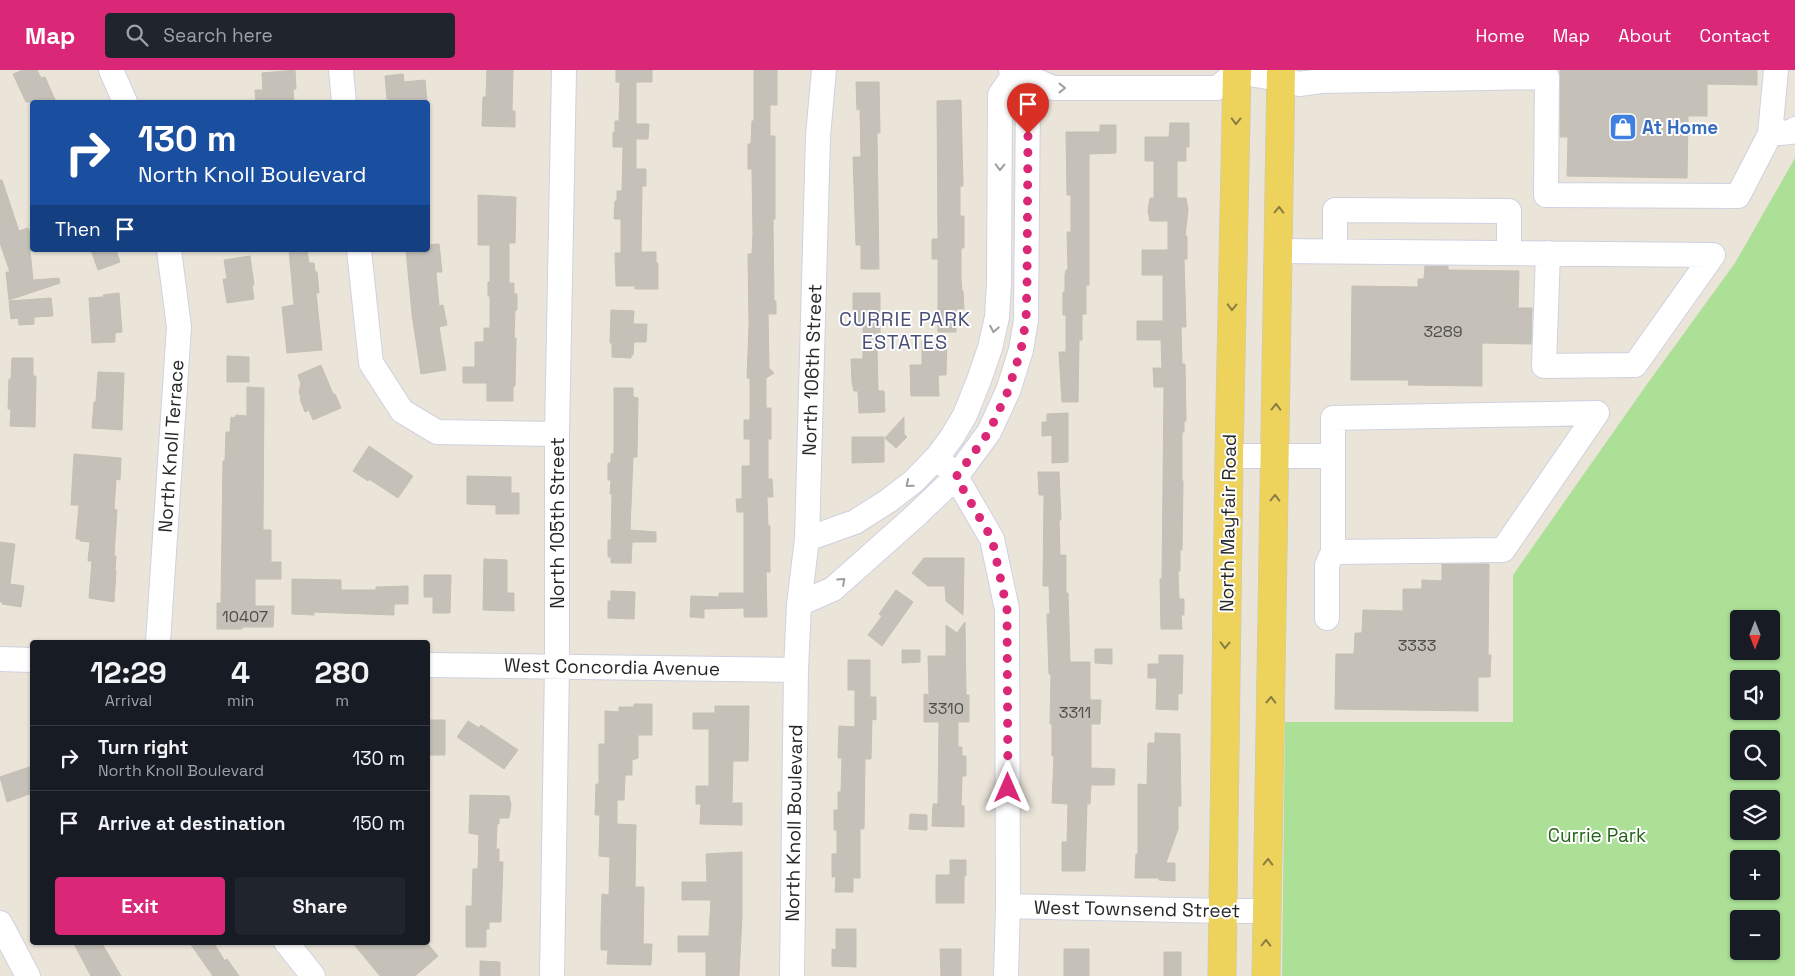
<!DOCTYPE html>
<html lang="en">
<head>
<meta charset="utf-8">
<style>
  body { margin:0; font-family:"Space Grotesk",sans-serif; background:#20242c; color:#f1f3f6; height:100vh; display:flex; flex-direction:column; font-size:19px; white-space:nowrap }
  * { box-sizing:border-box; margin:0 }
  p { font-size:16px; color:#9ea1a6 }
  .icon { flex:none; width:28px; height:28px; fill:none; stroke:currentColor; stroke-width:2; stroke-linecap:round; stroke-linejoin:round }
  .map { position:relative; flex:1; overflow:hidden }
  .side { position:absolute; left:30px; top:570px; width:400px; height:305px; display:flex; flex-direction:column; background:#171b24; border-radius:5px; box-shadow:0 1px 4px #0004 }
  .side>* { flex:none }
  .hud { position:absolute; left:30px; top:30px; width:400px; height:152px; border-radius:5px; box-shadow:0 1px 4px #0004; background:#1a4fa0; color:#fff; overflow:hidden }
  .needle { width:32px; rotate:180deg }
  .fabs { position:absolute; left:1730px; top:540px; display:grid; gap:10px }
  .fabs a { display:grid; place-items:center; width:50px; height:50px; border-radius:5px; background:#171b24; box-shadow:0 1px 4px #0004; font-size:25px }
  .pin { position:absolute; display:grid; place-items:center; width:42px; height:42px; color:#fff; margin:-51px -21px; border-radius:50% 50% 50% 0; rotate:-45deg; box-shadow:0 0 5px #0007 }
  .pin .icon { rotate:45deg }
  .me { position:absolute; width:55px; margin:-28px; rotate:0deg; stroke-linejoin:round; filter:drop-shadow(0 0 4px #0008) }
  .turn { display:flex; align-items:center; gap:18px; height:105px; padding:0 25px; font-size:22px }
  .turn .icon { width:65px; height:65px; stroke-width:2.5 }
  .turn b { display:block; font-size:35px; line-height:42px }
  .then { display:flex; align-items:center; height:48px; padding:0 25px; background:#0003; gap:10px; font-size:19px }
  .eta { display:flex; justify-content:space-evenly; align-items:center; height:85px; text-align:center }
  .eta b { font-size:30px; font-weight:800; line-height:35px }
  .primary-button { display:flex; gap:10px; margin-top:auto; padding:10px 25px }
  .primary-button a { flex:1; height:58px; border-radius:5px; background:#db2777; color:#fff; font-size:20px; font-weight:800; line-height:58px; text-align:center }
  .primary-button a+a { background:#20242c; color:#f1f3f6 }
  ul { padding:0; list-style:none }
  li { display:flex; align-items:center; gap:15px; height:65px; padding:0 25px; border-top:1px solid #363941 }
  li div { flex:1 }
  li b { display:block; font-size:19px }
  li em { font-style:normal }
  header { display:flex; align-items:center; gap:30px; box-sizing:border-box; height:70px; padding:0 25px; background:#db2777; color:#fff }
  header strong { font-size:24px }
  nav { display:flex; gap:28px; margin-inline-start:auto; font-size:18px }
  .search { width:350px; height:45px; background:#20242c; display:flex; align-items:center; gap:12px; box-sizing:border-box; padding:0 18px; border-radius:5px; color:#9ea1a6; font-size:19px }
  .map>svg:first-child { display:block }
  .green { fill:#abe096; fill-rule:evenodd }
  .building { fill:#c5c1b9; stroke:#c5c0b3 }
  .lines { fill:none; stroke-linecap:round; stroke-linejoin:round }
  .minor-casing { stroke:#cfd1e1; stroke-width:26 }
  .major-casing { stroke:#c7c7c7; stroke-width:29 }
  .minor { stroke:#fff; stroke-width:24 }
  .major { stroke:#edd35b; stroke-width:28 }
  .oneway { stroke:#9e9e9e }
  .oneway2 { stroke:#8a7e42 }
  .route { stroke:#db2777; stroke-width:9; stroke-dasharray:0 16.2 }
  .labels { text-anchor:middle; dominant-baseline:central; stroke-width:4; stroke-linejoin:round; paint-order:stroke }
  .number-label { font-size:16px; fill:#4f4e4c }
  .shop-label { font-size:19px; font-weight:bold; fill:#366cbe; stroke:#fff; text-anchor:start }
  .street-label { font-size:19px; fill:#282828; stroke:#fff }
  .park-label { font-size:19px; fill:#25621a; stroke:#fff }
  .neighbourhood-label { font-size:20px; letter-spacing:1px; fill:#494f77; stroke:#fff }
</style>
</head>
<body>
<header>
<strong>Map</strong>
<div class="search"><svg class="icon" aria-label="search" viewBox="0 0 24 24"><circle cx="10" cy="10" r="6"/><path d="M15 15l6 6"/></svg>Search here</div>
<nav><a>Home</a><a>Map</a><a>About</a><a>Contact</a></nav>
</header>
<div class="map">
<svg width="1795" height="906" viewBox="0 0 1795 906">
  <rect width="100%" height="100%" fill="#eae4d9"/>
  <path class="green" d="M1795 88V906H1282L1285 652H1513V505L1645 317 1735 193ZM1739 549H1771V581H1739ZM1739 609H1771V641H1739ZM1739 669H1771V701H1739ZM1739 729H1771V761H1739ZM1739 789H1771V821H1739ZM1739 849H1771V881H1739Z"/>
  <path class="building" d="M23 0H37L41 8 45 7 56 32H26L13 4Z
    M295 0 296 19H293L294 32H256L255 20H263L262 3Z
    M487 0H513L512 41H515V57L482 56 483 27H486Z
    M616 0H652V12H636V54H649L648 69H636V99H646V116H642L641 182H656V193H658V219H635V216H616L615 183H621V149H614L615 131H617V121H622L623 77H613V62H615V51H619L620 12H616Z
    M754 0H777V35H770V66H775V149H773L774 231H776V244H768L769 298 774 303 766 308V338H771V369H768V409H772L773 427H767L768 456H770V502H766L767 547H744V538L704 539V548L690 547 691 526 719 527V523H744V442H737L736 429H742V396H750V369H744V350H750V308H747L749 256 748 184H752L753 164 752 99H748V74H751L752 51H754Z
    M1560 0H1757V15L1707 14V46H1688L1687 108 1567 106 1568 67H1560Z
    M403 4 404 12 425 10 427 32H390L389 29H387L385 6Z
    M856 12H879L880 63H877L879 199H861V175H856L853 87H861L860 39 857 40Z
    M961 30 963 116H960V146H964V178H961V209L962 221H963L964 239H956V262H938V189H932V169H938L937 31Z
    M1170 53H1189V77H1186V91H1177V128H1186L1188 140 1185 166H1187V189H1184L1186 257H1181L1182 294H1185L1186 351H1184V362H1182V411H1183L1182 480H1180V501H1178L1179 529H1184V545H1181L1182 559H1161L1160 509H1162L1164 317H1154L1153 298H1162L1161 270H1137V251H1163V205H1142V180H1168V151H1150L1148 141 1150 128H1154V91H1145V67H1169Z
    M1100 55H1116V83L1089 84V215H1086V244H1082V270H1079L1078 332H1062L1059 282H1066V245H1063V222H1065V205L1066 200H1068L1067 162H1071V125H1067L1066 62H1100Z
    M0 110H2L19 161 28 158 32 171V180H30L33 210 59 208 60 213 9 230 6 202H10L0 173Z
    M478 125 516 127 515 173H509V213H514V224H517V240H515L514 268H516L515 316H513V331H487V313H463V297H475V272H484V258H490V226H488V212H490V175H478Z
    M439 174 442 202H436L439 236 443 235 447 255 439 257 446 300 421 304 412 244 406 180H428V175Z
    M91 180H116L120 192 98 200Z
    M289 180H307L309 193H314L315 202H317L319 223H316L322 280 287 283 282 237 294 235Z
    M250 186 254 215H252L254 229 227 233 223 209H227L224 190Z
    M1425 196H1448V200L1519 201 1518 238H1532L1531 274 1482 273V316L1408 315 1409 310H1351L1352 216 1418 217V209H1424Z
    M119 223 122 262 115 263V272L92 273 89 228 104 227 103 225Z
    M853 223H880V279H877L878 321H884L885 342 859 343 858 321H854L852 312 851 289H863V255H853Z
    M51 228 53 246 34 247V254L19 255 18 248 11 249 9 231Z
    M611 240 634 241 633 254H647L646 272H634L633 285H631V288L612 287V273H610Z
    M922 271H947L946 305H938L939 326H911L910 295H922Z
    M227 286 249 287V312H227Z
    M12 288H33V306H36L35 357 10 356 11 339H8L9 309H11Z
    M321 295 333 324H335L341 338 313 350 309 340 305 342 300 329H301L299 322 301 314 298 305Z
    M98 302 124 303 122 360 92 358 94 332H96Z
    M247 317 264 318 263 460H271V492H281V509H255V536H274L273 557H242V559H217V533H221L223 391H225L226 362H230L231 347 235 348 236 345 247 346Z
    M614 318H633V327L638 328 637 387H633L630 460 656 462V472H632L631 493H611V487H608V470H611L612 424H610L611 410H608V393H611V384H614Z
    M1068 343V392L1052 393V365L1042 366V352H1047V344Z
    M904 347V364L907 367 896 378 885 368Z
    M852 367H884V392L852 393Z
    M369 376 413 406 398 428 369 409 368 411 353 401Z
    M74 384 121 388 120 410 116 409 114 439 117 440 114 486H116L115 501H116L114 532 89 528 92 491H88L90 472 80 471V469H76L79 435H71Z
    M1038 402H1059L1061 450H1059L1060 485H1066V523H1068L1070 592H1090V630H1101L1100 654H1091V698L1115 699 1114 715H1091L1090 734H1087L1085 801H1062V772H1067L1068 734 1052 733 1054 686H1052V654H1050L1051 604H1049L1047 544H1050L1049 516H1043L1044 425H1039Z
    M467 406 511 407V423H519V444H496V435L467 434Z
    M0 472 15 474 10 514 24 516 21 537 2 534 3 532H0Z
    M924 488H964L963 545 946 531 945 516H928L912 503Z
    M484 489 507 490V523H514V541L483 540Z
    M1442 494H1489L1488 585H1491L1490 607H1478V641L1335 639 1336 584H1354L1355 563H1362L1363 540 1403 541V519H1422V510L1442 511Z
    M424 505H451L450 543H433V527H424Z
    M292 509 341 510V520H376V517L408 516V534H394V545L314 542V545L292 544Z
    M896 520 913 532 882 576 868 565 882 546 879 544Z
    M611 521 635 522 634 549 608 548V531H611Z
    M965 552 966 625H969V652H958V677H962V686H966V706H962L961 736H964V757L932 756 933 734H938L939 652H924V624L929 625 928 586H946V555L957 563Z
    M1095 579H1112V594L1095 593Z
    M902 580H920V592L902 593Z
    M1159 585H1183L1182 624 1178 623V640L1156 639 1157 608H1148V594H1159Z
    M848 590H870V627H876V650L872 649 871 689H865L864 759H860V808H853V822H835L836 807H832V784H837V760H834V740H838V722H841L842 688H838L839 656 855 657V620H848Z
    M634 634H652V665H638V688L632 690V705H625L624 730H617V754L636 755 635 817H644L643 874H652L651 895 607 894 608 880H601V860L602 824 609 825 610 787 599 786 600 745H595L596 714H599V674H605V641L619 642V637H634Z
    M715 636H749L748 691H733L732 733H742V755L700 754 701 734H696V716H709V659H693V643H715Z
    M428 650H445V685H428Z
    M468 651 479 658 481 655 518 680 504 699 457 667Z
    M1155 663 1180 664 1181 736H1178V759L1166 793H1175V811L1159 810V808H1135L1136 784H1138V714L1147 715 1148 673H1155Z
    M32 696V723L7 732 0 707Z
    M470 725 509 726 511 735 509 748H499V754H497L496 779H499V792H503L501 852H489V859H486V877H466V836H472L473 799H478L479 765 469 763Z
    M910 744 927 745V760L909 759Z
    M742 782V846L739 906H706V882H678V866H709L711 830H682V812H707L706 784Z
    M950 790H966V806H964V833H936V805H950Z
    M836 859H856V897L832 896V879L836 880Z
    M73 872H101L121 906H91Z
    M189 872H213L225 891 227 889 239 906H213Z
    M352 872H426L438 886 415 906H380Z
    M940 879H961V906H941Z
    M1064 879H1089V906H1064Z
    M1164 882H1181V906H1164Z
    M480 891 500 892V906H480Z"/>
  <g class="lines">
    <g class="minor-casing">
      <path id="minor" d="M111 0 125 32
        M341 0 344 32
        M1011 0 1053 18H1217L1237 2
        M1234 0 1237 2 1281 9 1299 14 1321 11 1547 7 1546 125 1738 126 1770 64 1776 0
        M1770 64 1791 62 1795 59
        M359 180 371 293 402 341 437 362 557 364
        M1279 181 1713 185 1635 295 1544 296 1548 183
        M1335 181V140L1509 141V183
        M1229 386H1333V348L1597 343 1503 480 1333 482V386
        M945 395 956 407 992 469 1007 539 1008 836 1006 906
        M807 469 855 452 888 431 914 411 938 386 952 367 965 345 979 310 990 278 997 247 999 213 1000 25 1017 0
        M799 534 833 519 914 447 956 407 989 362 1008 321 1021 280 1026 250 1028 26 1017 1
        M1327 548V495L1333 482
        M158 572 179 257 169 180
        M0 589 32 590
        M428 595 796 600
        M1008 836 1223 841H1267
        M0 853 28 906
        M286 872 313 906
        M552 906 557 596V364L564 0
        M792 906 796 600 799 534 807 469 818 66 824 0"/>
    </g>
    <g class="major-casing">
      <path id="major" d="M1222 906 1229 386 1237 0
        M1266 906 1281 0"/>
    </g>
    <use href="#minor" class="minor"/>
    <use href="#major" class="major"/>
  </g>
  <defs><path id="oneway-chevron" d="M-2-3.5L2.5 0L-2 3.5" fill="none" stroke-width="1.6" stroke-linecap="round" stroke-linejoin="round" transform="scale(1.25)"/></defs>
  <g class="oneway">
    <use href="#oneway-chevron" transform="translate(1062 18)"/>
    <use href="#oneway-chevron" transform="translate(1000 97) rotate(91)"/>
    <use href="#oneway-chevron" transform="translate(994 259) rotate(101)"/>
    <use href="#oneway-chevron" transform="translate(909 414) rotate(140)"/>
    <use href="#oneway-chevron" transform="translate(842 511) rotate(-42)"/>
  </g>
  <g class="oneway2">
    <use href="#oneway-chevron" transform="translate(1236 51) rotate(91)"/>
    <use href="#oneway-chevron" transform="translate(1279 140) rotate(-89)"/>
    <use href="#oneway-chevron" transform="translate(1232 237) rotate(91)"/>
    <use href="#oneway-chevron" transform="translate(1276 337) rotate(-89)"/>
    <use href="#oneway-chevron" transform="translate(1275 428) rotate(-89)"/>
    <use href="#oneway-chevron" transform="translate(1225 575) rotate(91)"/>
    <use href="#oneway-chevron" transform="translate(1271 630) rotate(-89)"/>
    <use href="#oneway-chevron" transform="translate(1268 792) rotate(-89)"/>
    <use href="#oneway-chevron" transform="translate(1266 873) rotate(-89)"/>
  </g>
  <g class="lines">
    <path class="route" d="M1008 718 1007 539 992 469 956 407 989 362 1008 321 1021 280 1026 250 1027 216 1028 64"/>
  </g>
  <defs>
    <g id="shop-square" transform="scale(1.4375)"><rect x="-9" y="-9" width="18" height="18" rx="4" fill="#3f7fe0" stroke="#fff"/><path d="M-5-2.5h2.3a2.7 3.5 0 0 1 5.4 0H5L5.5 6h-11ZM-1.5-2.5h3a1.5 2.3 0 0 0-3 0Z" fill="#fff"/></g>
  </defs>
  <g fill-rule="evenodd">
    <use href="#shop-square" x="1623" y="57"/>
  </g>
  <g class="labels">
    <g class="number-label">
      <text x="1443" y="261">3289</text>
      <text x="245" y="546">10407</text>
      <text x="1417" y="575">3333</text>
      <text x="946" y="638">3310</text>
      <text x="1075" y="642">3311</text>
    </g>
    <g class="shop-label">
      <text x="1642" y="57">At Home</text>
    </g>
    <g class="street-label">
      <text transform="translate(812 300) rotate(-88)">North 106th Street</text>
      <text transform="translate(171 376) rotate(-86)">North Knoll Terrace</text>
      <text transform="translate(557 453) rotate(-90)">North 105th Street</text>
      <text transform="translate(1228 453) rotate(-89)">North Mayfair Road</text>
      <text transform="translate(612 597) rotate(1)">West Concordia Avenue</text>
      <text transform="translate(794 753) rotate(-89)">North Knoll Boulevard</text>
      <text transform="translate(1137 839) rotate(1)">West Townsend Street</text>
    </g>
    <g class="park-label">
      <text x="1597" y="765">Currie Park</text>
    </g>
    <g class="neighbourhood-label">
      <text x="905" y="249">CURRIE PARK<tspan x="905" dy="23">ESTATES</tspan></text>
    </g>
  </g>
</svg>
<div class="fabs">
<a><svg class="needle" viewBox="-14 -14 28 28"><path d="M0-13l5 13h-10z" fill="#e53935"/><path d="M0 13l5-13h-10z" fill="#9ea1a6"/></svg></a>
<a><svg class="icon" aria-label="sound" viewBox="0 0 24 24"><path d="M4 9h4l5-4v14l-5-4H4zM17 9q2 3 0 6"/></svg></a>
<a><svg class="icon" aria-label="search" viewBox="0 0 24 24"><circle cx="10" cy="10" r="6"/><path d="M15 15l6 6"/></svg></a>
<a><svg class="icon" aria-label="layers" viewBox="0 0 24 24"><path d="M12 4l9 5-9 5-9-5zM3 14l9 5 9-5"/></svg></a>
<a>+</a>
<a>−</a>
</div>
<div class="pin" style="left:1028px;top:64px;background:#d93025"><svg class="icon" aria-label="arrive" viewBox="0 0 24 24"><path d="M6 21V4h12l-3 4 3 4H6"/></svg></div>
<svg class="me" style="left:1008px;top:718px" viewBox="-20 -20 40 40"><path d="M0-17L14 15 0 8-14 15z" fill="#db2777" stroke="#fff" stroke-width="4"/></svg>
<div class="hud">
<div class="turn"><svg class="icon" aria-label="right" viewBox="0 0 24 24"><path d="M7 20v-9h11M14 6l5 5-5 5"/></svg><div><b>130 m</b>North Knoll Boulevard</div></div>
<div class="then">Then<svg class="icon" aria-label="arrive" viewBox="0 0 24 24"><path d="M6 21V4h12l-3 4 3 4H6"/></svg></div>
</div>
<section class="side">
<div class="eta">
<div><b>12:29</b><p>Arrival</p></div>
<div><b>4</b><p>min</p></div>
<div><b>280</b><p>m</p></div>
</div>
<ul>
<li><svg class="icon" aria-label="right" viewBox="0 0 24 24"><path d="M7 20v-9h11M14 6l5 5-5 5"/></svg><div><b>Turn right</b><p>North Knoll Boulevard</p></div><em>130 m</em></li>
<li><svg class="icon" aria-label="arrive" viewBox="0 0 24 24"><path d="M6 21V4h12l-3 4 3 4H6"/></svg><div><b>Arrive at destination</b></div><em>150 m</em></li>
</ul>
<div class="primary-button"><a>Exit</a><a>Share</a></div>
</section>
</div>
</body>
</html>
